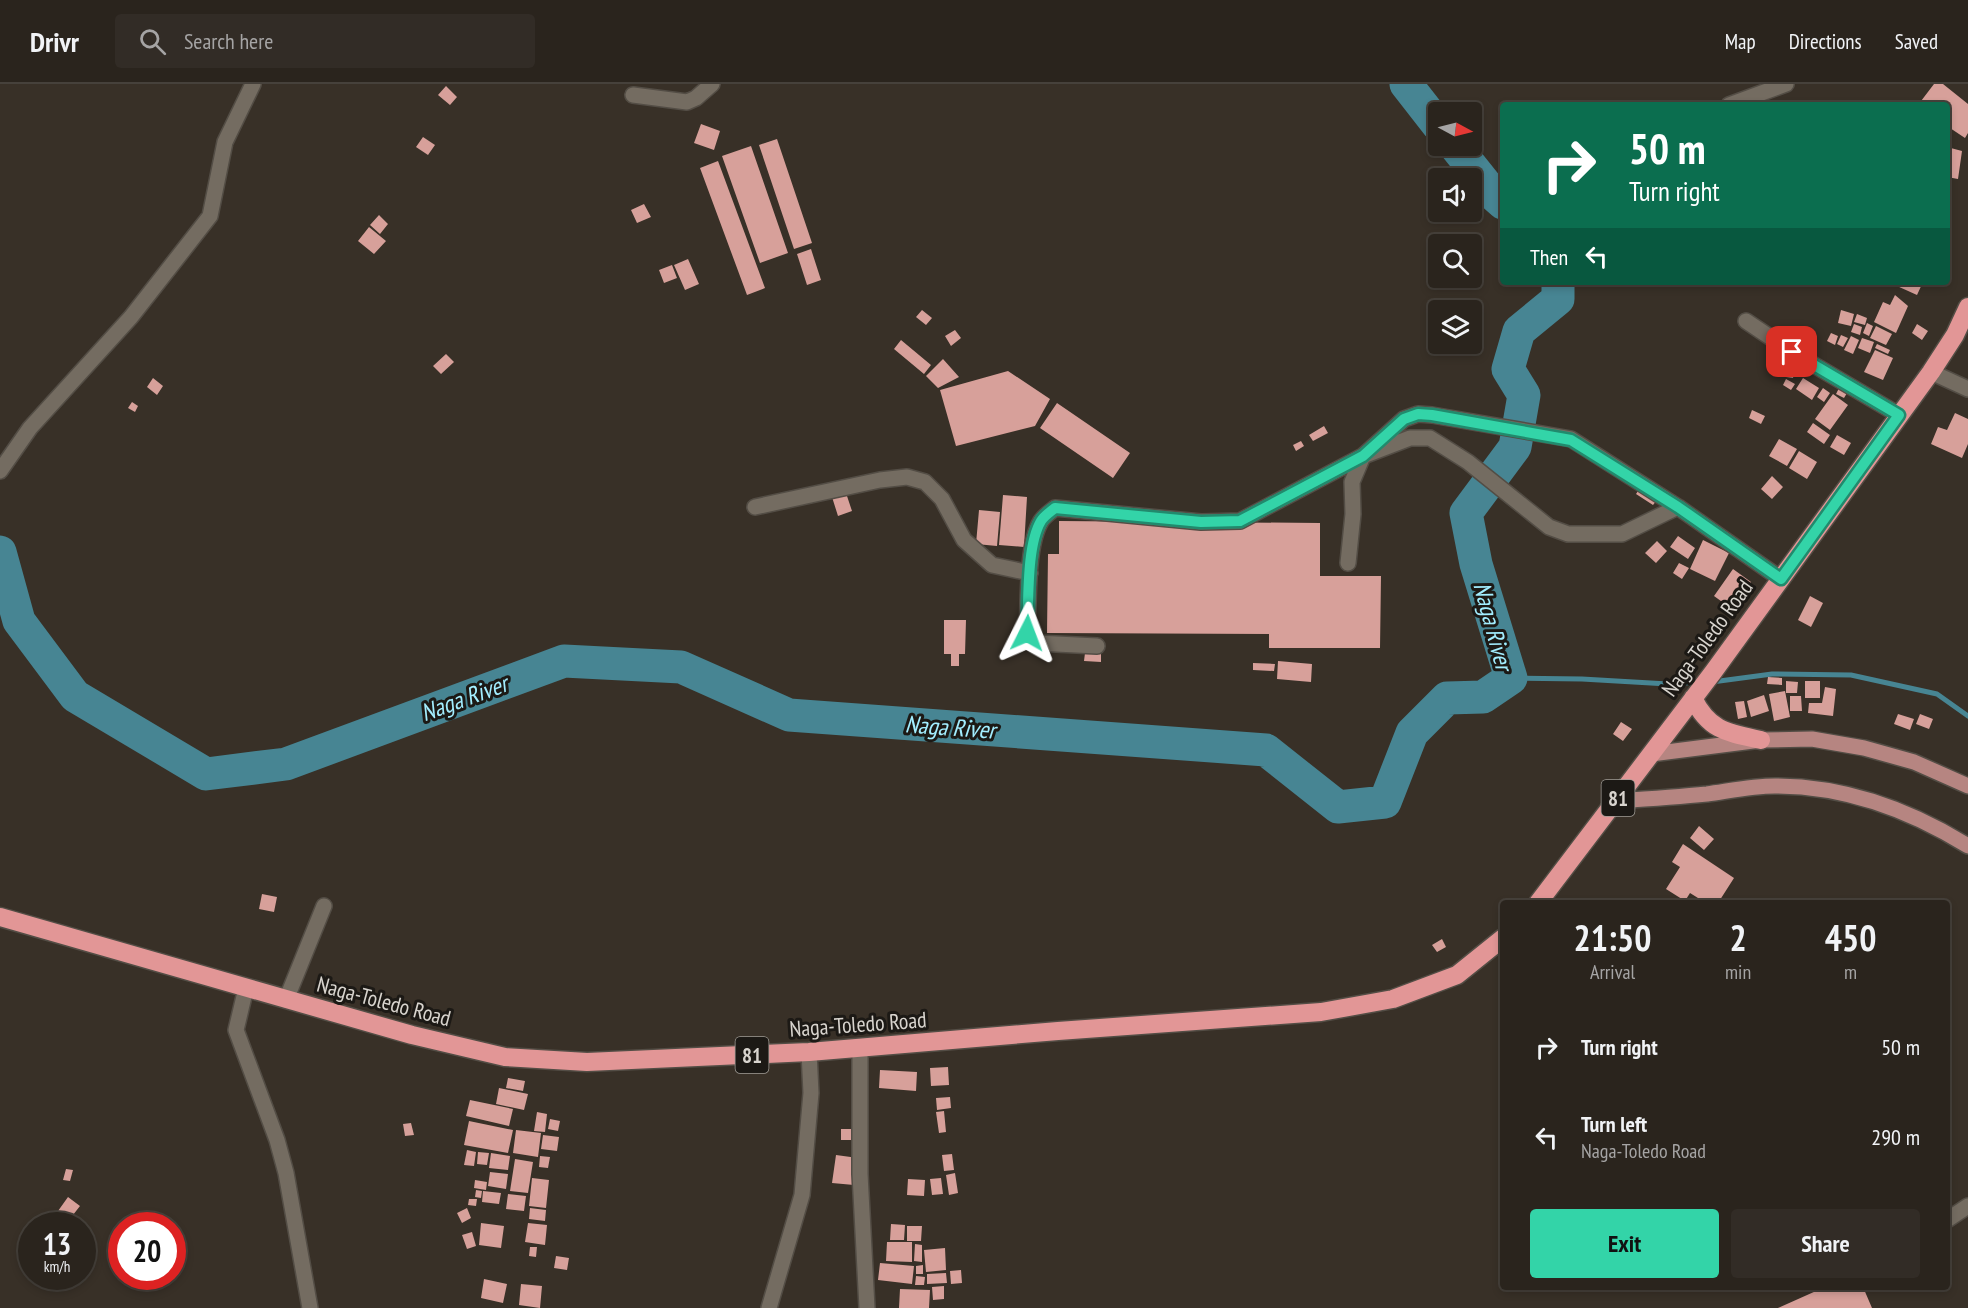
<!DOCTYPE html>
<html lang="en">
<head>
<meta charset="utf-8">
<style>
  body { margin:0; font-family:"PT Sans Narrow",sans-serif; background:#322c26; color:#f1f3f6; height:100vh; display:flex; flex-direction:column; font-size:22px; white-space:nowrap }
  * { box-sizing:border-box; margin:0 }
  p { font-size:20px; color:#a5a4a4 }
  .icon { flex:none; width:33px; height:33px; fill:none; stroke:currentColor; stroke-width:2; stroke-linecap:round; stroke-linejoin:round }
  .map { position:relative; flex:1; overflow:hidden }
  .drawer { position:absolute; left:1500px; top:816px; width:450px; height:390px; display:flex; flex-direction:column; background:#2a241d; border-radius:6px; box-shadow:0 3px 9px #0003,0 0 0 2px #46413b }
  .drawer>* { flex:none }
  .banner { position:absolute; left:1500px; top:18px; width:450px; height:183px; border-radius:6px; box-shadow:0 3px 9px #0003,0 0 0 2px #46413b; background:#0b6e4f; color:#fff; overflow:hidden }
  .needle { width:39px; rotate:97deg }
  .controls { position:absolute; left:1428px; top:18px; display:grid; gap:12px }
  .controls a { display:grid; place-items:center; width:54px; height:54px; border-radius:6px; background:#2a241d; box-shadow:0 3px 9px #0003,0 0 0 2px #46413b; font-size:30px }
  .speed { position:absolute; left:18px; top:1128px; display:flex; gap:12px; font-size:30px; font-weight:700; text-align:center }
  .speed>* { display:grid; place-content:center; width:78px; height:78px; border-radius:50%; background:#2a241d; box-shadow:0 3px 9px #0003,0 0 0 2px #46413b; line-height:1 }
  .speed small { font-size:15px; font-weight:400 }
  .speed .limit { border:9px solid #d22; background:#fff; color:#111 }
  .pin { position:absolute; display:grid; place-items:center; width:51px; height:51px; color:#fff; margin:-26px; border-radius:12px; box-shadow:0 3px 9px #0006 }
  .me { position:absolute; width:66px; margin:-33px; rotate:3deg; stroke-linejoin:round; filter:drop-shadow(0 0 4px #0008) }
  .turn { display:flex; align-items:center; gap:21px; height:126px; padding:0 30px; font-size:27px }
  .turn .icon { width:78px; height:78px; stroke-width:2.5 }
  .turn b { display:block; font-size:42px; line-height:51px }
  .then { display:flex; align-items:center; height:57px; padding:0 30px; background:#0003; gap:12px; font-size:22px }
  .eta { display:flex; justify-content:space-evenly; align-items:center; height:102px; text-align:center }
  .eta b { font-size:36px; font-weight:800; line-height:42px }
  .cta { display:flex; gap:12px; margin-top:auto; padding:12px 30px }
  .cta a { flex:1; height:69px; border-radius:6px; background:#33d4a8; color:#111; font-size:24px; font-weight:800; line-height:69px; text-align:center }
  .cta a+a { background:#322c26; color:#f1f3f6 }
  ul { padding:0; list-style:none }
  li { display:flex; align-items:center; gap:18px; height:90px; padding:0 30px }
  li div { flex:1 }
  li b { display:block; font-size:22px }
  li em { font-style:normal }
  header { display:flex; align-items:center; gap:36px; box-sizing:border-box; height:84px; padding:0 30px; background:#2a241d; border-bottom:2px solid #46413b }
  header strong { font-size:28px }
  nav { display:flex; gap:33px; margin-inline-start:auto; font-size:21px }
  .search { width:420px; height:54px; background:#322c26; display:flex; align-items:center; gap:15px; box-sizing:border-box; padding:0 21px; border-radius:6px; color:#a5a4a4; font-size:22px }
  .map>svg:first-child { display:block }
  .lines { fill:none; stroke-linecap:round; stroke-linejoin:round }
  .stream { stroke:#478593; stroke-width:5 }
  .river { stroke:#478593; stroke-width:33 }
  .building { fill:#d7a09a }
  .minor-casing { stroke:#534d45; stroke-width:18 }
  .major-casing { stroke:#534d45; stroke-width:18 }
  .highway-casing { stroke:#534d45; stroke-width:21 }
  .minor { stroke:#746c61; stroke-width:15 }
  .major { stroke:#b68581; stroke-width:15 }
  .highway { stroke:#e29696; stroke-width:18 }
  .route-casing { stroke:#218a6d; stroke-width:15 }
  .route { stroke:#33d4a8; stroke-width:10 }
  .labels { text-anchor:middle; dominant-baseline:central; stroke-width:6; stroke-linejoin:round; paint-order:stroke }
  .shield { fill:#1c1915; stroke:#a09c96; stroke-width:1.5 }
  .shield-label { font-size:21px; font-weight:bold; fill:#d8d4ce }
  .street-label { font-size:22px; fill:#d8d4ce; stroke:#1c1915 }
  .water-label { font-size:24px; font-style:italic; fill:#a3eeff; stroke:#1c1915 }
</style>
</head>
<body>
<header>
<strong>Drivr</strong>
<div class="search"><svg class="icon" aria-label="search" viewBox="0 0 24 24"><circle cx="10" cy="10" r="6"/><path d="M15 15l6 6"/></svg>Search here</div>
<nav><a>Map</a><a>Directions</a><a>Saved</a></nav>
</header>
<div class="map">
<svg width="1968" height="1224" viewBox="0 0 1968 1224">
  <rect width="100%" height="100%" fill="#383027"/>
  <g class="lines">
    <path class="stream" d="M1511 594 1582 595 1668 600 1700 598
      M1712 598 1772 590 1851 591 1937 610 1968 632"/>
    <path class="river" d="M1406 0 1438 41
      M1455 62 1495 112 1503 119
      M0 468 19 537 75 612 206 690 286 680 564 577 681 583 789 631 1266 666 1338 723 1385 718 1412 649 1447 614 1483 613 1511 594 1476 480 1466 429 1515 363 1524 311 1508 285 1519 247 1558 215V198"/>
  </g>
  <path class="building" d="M1934 0H1943L1968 20V49L1965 54 1947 42V21H1918Z
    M446 2 457 13 450 21 438 11Z
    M701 40 720 47 714 66 694 59Z
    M423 53 435 61 428 71 416 63Z
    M777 55 812 159 794 165 759 61Z
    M751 62 788 169 760 179 722 72Z
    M1947 63 1962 67 1958 95 1947 93Z
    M718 77 765 204 747 211 700 84Z
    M644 120 651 133 637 139 631 126Z
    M379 131 388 140 380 150 370 141Z
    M369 143 386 157 374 170 358 157Z
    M811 165 821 196 807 201 797 170Z
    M688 175 699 200 685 206 674 181Z
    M672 181 677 194 664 199 659 186Z
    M1899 198H1923L1917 211 1897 202Z
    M1895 211 1908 222 1896 249 1874 238 1883 218 1890 221Z
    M922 226 932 234 926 241 916 233Z
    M1841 226 1854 230 1851 242 1838 239Z
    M1857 230 1867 234 1865 241 1854 238Z
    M1867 239 1873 242 1869 252 1863 249Z
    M1854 240 1862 243 1860 251 1851 248Z
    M1917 240 1928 247 1922 256 1912 249Z
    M1876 242 1892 250 1886 261 1870 254Z
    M955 246 961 254 951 262 945 252Z
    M1831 249 1838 252 1835 261 1827 257Z
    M1841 251 1848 254 1843 263 1837 260Z
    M1851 252 1859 256 1853 270 1844 266Z
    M1862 254 1874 258 1870 269 1858 264Z
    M901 256 931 281 924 290 894 265Z
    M1877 260 1890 266 1888 270 1875 264Z
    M1875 266 1893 274 1883 296 1864 288Z
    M446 270 454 278 441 290 433 282Z
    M943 275 959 293 938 304 926 292Z
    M1788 283 1795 285 1793 294 1786 293Z
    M1008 287 1050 315 1035 342 956 362 940 306Z
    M153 294 163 302 157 311 147 303Z
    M1803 294 1819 304 1812 316 1796 305Z
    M1786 295 1795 300 1791 306 1783 301Z
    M1823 304 1830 309 1824 318 1817 313Z
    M1839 304 1847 309 1844 314 1836 310Z
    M1833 310 1848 321 1830 346 1815 335Z
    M132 318 138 322 135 328 128 324Z
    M1057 319 1130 369 1113 394 1040 344Z
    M1752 326 1765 332 1761 340 1749 334Z
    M1955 329 1968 335V360L1962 374 1931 360 1938 343 1947 346Z
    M1813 339 1830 351 1824 360 1807 348Z
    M1324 342 1328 349 1313 357 1309 351Z
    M1837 351 1851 359 1844 371 1830 363Z
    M1779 355 1797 365 1787 382 1769 372Z
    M1301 357 1304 362 1296 367 1293 361Z
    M1799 367 1817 378 1807 395 1789 384Z
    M1772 392 1783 403 1772 415 1761 405Z
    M1640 404 1657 416 1653 421 1636 410Z
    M846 409 852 427 838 432 832 413Z
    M1003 411 1027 413 1024 463 999 461Z
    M979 426 1000 428 997 462 976 460Z
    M1059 437 1320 439V492H1381L1380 564H1269V550L1047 549 1048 470H1059Z
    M1678 452 1695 464 1688 475 1670 463Z
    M1703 456 1729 469 1715 497 1690 485Z
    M1657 457 1667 467 1656 479 1645 469Z
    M1679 479 1689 484 1682 495 1673 489Z
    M1733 485 1751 498 1732 525 1714 512Z
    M1810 512 1823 519 1811 543 1798 536Z
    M944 536H966L965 570H959V582H951V570H944Z
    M1085 569H1101V578L1084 577Z
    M1278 577 1312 580 1311 598 1277 595Z
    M1253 579 1275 580 1274 587 1253 586Z
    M1768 593 1782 594V601L1767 600Z
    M1786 597 1798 598 1797 609H1786Z
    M1805 597H1820V614H1805Z
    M1825 603 1836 605 1833 632 1808 629 1809 619H1822Z
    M1785 607 1790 633 1774 637 1769 610Z
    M1764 611 1769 627 1751 633 1747 617Z
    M1790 612H1801L1802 627H1790Z
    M1744 617 1747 633 1738 635 1735 618Z
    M1898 630 1914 635 1910 646 1894 640Z
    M1920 630 1933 635 1929 645 1916 640Z
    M1621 638 1632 645 1623 657 1613 650Z
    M1699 742 1714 755 1704 766 1690 754Z
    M1683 760 1734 794 1718 819H1706L1690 809 1685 817 1666 805 1680 783 1672 778Z
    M262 810 277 813 274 828 259 825Z
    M1442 855 1446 863 1437 868 1432 861Z
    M948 983 949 1001 931 1002 930 984Z
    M880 986 917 988 916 1007 879 1004Z
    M508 994 525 997 523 1007 506 1004Z
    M499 1004 528 1010 524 1026 496 1020Z
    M950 1013 951 1024 937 1026 936 1014Z
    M470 1016 513 1025 509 1042 466 1032Z
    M944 1027 946 1048 939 1049 936 1028Z
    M537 1028 547 1030 545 1048 534 1047Z
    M550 1035 560 1037 558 1047 548 1045Z
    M469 1037 513 1046 508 1069 464 1061Z
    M411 1039 414 1051 405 1052 403 1040Z
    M841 1045H856V1056H841Z
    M516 1046 541 1049 538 1073 513 1069Z
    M543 1051 559 1053 557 1067 541 1065Z
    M467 1066 476 1068 474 1082 464 1081Z
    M478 1068 489 1069 487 1081 477 1080Z
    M491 1069 510 1072 508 1086 489 1084Z
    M952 1070 954 1086 944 1087 942 1071Z
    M836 1071 858 1074 854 1101 832 1099Z
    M540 1072 550 1073 548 1084 539 1083Z
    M515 1075 533 1078 528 1109 510 1107Z
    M66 1085 73 1086 70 1097 63 1096Z
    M490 1088 508 1090 506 1105 488 1102Z
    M955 1089 958 1109 949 1111 946 1091Z
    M532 1094 549 1096 546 1124 529 1122Z
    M941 1094 943 1110 932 1111 930 1095Z
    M908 1095 925 1096 924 1112 907 1111Z
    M475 1096 487 1098 486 1106 474 1104Z
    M476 1106 482 1107 481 1114 475 1113Z
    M483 1107 501 1109 499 1120 482 1118Z
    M508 1110 526 1112 524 1127 506 1125Z
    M68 1113 80 1122 69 1136 58 1127Z
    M469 1115H477L476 1122 468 1121Z
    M467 1124 471 1134 462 1139 457 1129Z
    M530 1124 546 1126 545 1137 529 1135Z
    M481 1139 504 1142 501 1164 479 1161Z
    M528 1139 547 1141 545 1161 525 1158Z
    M891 1140 905 1141 904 1156H890Z
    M907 1142H922L921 1157H907Z
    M472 1148 476 1162 467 1165 462 1151Z
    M887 1158H912V1178L886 1177Z
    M915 1160 922 1161V1178L914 1177Z
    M530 1163H537L536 1173 529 1172Z
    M945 1164 946 1186 926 1188 924 1166Z
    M556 1172 569 1174 567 1186 554 1184Z
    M880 1179 914 1182 912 1200 878 1196Z
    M923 1181V1190H916V1182Z
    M961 1186 962 1199 951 1200 950 1187Z
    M946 1189 947 1199 927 1200V1190Z
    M916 1192 925 1193 924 1201H915Z
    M484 1195 507 1200 503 1219 481 1214Z
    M521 1200 542 1202 540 1224 519 1221Z
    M944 1202V1215L933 1216 932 1203Z
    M1825 1203H1863L1872 1224H1778Z
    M900 1205 930 1206 929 1224H899Z"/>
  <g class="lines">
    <g class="minor-casing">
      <path id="minor" d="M633 11 687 18 696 14 712 0
        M1729 21 1786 0
        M1746 237 1792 268 1899 331
        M1931 288 1968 305
        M0 387 30 344 131 233 210 132 225 58 253 0
        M755 423 880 396 907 393 925 398 942 415 964 456 992 481 1030 489
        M1348 479 1353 430 1352 398 1363 372 1410 354H1430L1468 378 1549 443 1568 450H1622L1678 423
        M1097 562 1036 559 1027 549C1029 519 1026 462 1041 437 1044 432 1050 428 1055 424L1201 438 1240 437 1363 372 1404 335 1418 330 1432 331 1571 355 1678 423 1781 495
        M246 904 236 946 277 1056 286 1089 310 1224
        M286 916 324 822
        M860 964V1090L867 1224
        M1947 1136 1968 1122
        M769 1224 802 1111 811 1009 809 968"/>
    </g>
    <g class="major-casing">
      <path id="major" d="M1651 670 1761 656 1812 655 1864 664 1914 678 1968 702
        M1616 717C1646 715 1676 713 1707 710 1729 707 1752 702 1775 702 1844 702 1910 726 1968 762"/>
    </g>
    <g class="highway-casing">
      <path id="highway" d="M1693 614C1709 647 1728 649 1761 656
        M1538 819 1714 587 1931 288 1955 251 1968 223
        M0 833 412 951 505 973 587 978 809 968 1058 947 1321 928 1393 915 1457 891 1503 854"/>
    </g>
    <use href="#minor" class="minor"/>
    <use href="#major" class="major"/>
    <use href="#highway" class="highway"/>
  </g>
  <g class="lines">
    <g class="route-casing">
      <path id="route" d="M1027 549C1029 519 1026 462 1041 437 1044 432 1050 428 1055 424L1201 438 1240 437 1363 372 1404 335 1418 330 1432 331 1571 356 1678 423 1781 495 1899 331 1792 268"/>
    </g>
    <use href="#route" class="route"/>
  </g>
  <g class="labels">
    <g class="shield">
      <rect x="1601.5" y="696" width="33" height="36" rx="4.5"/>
      <rect x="735.5" y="953" width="33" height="36" rx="4.5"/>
    </g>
    <g class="shield-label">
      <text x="1618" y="714">81</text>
      <text x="752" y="971">81</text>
    </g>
    <g class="street-label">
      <text transform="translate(1707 554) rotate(-54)">Naga-Toledo Road</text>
      <text transform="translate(384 917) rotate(15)">Naga-Toledo Road</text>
      <text transform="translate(858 940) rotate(-4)">Naga-Toledo Road</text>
    </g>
    <g class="water-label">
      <text transform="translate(1493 542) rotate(75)">Naga River</text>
      <text transform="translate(464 614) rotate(-20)">Naga River</text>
      <text transform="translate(950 643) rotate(4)">Naga River</text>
    </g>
  </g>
</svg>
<div class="controls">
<a><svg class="needle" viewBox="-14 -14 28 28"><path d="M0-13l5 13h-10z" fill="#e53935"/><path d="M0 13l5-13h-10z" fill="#a5a4a4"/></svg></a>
<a><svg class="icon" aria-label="sound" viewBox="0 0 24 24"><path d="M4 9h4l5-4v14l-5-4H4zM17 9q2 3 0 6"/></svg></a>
<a><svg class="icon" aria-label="search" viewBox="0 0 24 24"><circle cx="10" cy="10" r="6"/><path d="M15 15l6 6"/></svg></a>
<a><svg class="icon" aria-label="layers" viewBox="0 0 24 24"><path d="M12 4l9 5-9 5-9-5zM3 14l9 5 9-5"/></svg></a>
</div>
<div class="speed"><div>13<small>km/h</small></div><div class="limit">20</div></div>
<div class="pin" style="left:1792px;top:268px;background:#d93025"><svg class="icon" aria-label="arrive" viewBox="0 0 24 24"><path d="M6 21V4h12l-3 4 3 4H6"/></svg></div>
<svg class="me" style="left:1027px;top:549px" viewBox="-20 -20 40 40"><path d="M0-17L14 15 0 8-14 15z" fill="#33d4a8" stroke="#fff" stroke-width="4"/></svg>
<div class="banner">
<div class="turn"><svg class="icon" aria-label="right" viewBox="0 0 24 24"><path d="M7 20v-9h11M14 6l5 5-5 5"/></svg><div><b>50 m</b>Turn right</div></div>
<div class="then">Then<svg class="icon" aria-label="left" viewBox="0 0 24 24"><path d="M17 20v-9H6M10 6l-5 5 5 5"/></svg></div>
</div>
<section class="drawer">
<div class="eta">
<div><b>21:50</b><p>Arrival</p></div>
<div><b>2</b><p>min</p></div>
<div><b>450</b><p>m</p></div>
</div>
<ul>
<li><svg class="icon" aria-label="right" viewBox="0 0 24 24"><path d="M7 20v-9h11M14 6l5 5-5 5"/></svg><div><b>Turn right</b></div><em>50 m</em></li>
<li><svg class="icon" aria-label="left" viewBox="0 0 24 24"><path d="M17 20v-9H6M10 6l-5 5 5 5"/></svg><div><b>Turn left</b><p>Naga-Toledo Road</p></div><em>290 m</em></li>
</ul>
<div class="cta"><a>Exit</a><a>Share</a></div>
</section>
</div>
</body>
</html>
